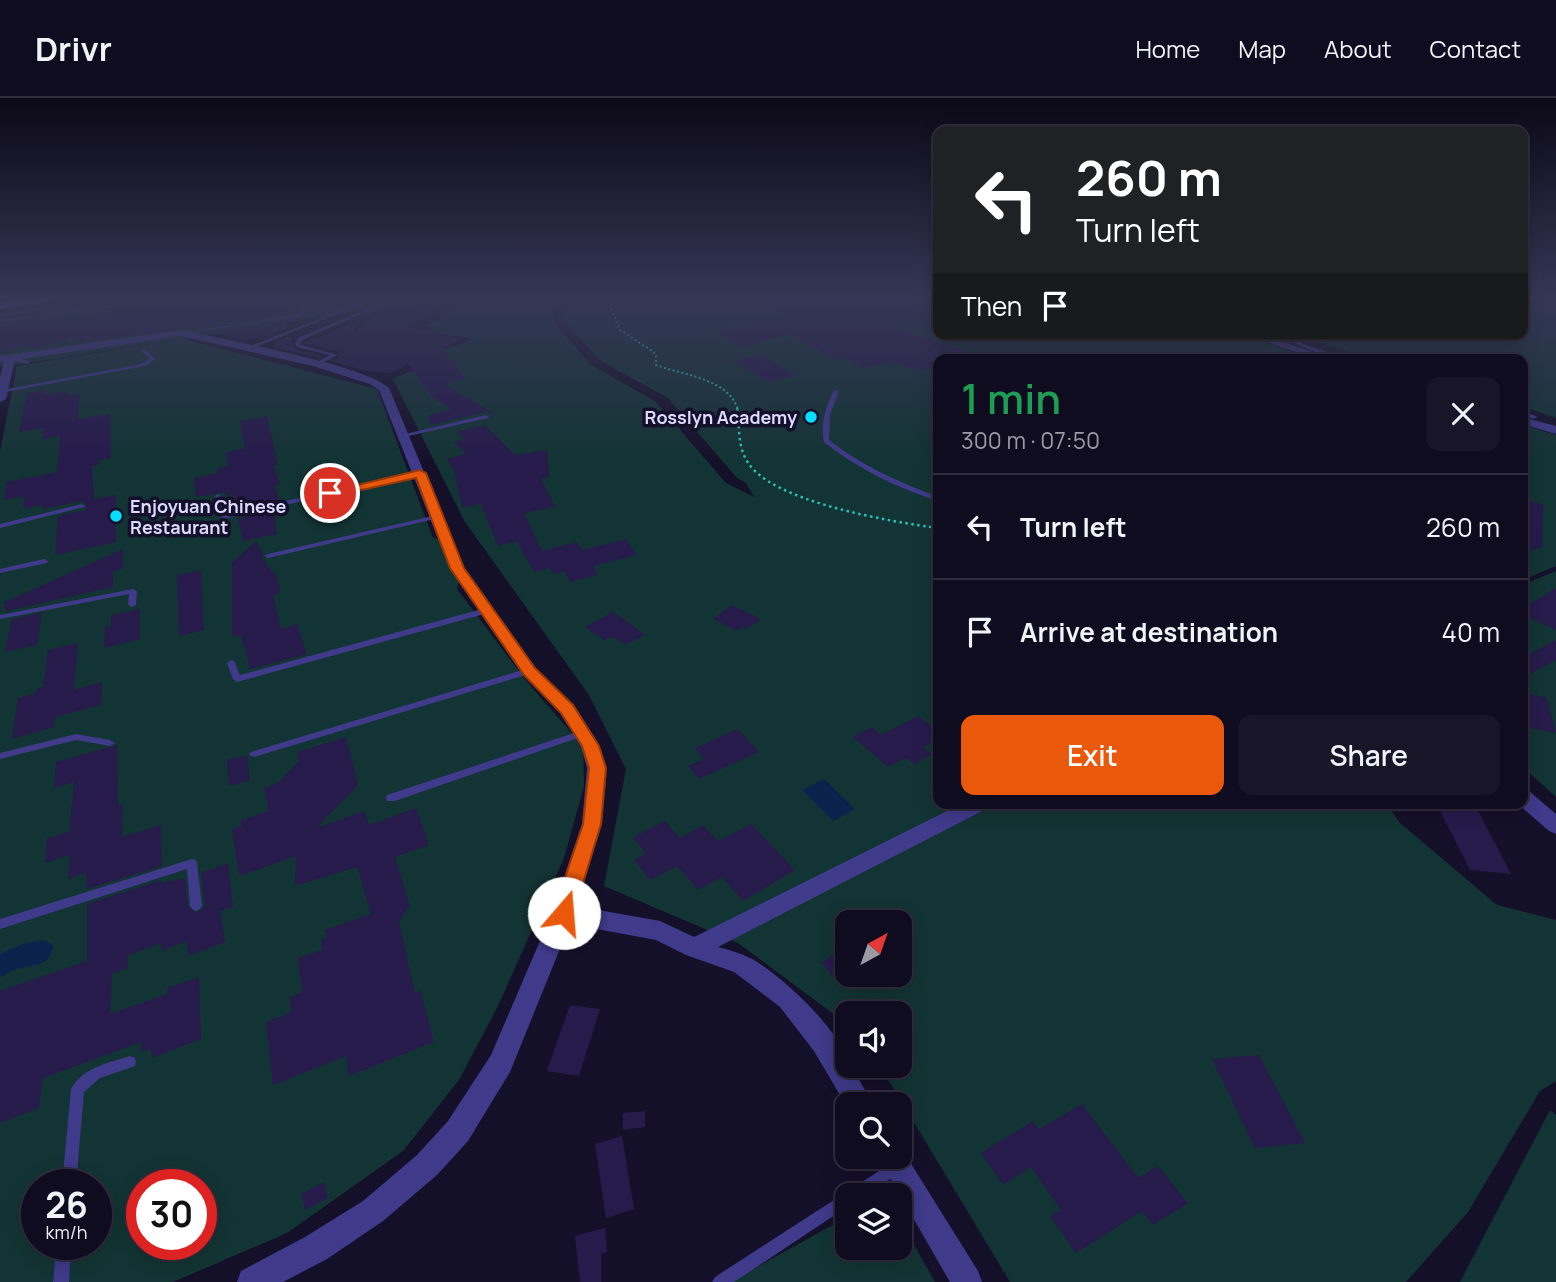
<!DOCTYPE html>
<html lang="en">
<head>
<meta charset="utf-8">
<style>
  body { margin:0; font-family:Manrope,sans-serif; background:#191529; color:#f1f3f6; height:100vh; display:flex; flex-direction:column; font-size:26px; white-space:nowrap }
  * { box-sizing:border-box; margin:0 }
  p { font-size:23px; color:#9c9ba5 }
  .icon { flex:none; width:38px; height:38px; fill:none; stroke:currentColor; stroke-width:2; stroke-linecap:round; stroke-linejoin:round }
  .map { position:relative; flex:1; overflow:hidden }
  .side { position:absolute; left:933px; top:256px; width:595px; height:455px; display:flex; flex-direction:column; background:#100c20; border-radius:14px; box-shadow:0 4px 18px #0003,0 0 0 2px #302c3e }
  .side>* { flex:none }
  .hud { position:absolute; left:933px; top:28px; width:595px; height:214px; border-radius:14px; box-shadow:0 4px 18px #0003,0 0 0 2px #302c3e; background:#202124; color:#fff; overflow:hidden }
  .needle { width:46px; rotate:40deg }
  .buttons { position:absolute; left:835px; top:812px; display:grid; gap:14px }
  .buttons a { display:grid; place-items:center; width:77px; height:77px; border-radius:14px; background:#100c20; box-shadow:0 4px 18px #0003,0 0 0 2px #302c3e; font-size:35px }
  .speed { position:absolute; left:21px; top:1071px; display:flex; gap:14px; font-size:35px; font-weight:700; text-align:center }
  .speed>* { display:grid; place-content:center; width:91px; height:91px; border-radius:50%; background:#100c20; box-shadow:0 4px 18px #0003,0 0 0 2px #302c3e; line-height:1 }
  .speed small { font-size:18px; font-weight:400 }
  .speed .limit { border:10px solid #d22; background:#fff; color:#111 }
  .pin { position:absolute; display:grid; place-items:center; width:60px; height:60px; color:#fff; margin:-30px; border:4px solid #fff; border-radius:50%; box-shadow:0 2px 7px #0007 }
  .me { position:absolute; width:77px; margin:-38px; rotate:18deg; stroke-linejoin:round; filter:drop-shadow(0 0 5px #0008) }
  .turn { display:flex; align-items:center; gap:24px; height:147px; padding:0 28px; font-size:32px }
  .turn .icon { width:91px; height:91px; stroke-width:2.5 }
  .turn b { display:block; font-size:49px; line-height:60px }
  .then { display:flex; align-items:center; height:66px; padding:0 28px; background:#0003; gap:14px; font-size:26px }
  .round { display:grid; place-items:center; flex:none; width:74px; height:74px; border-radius:14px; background:#191529 }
  .summary { display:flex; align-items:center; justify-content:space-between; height:119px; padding:0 28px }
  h1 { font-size:42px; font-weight:600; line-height:52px; color:#1e9e55 }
  .button { display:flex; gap:14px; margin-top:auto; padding:14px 28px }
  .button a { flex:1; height:80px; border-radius:14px; background:#ea580c; color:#fff; font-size:28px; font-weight:600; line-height:80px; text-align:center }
  .button a+a { background:#191529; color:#f1f3f6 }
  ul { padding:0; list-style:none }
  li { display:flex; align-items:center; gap:21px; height:105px; padding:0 28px; border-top:2px solid #302c3e }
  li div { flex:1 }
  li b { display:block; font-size:26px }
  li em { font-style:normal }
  header { display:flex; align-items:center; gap:42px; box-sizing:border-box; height:98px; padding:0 35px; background:#100c20; border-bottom:2px solid #302c3e }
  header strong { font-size:33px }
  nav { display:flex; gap:38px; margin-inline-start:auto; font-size:24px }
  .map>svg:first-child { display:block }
  .green { fill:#133434; fill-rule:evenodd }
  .water { fill:#0b224d }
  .building { fill:#261b4b }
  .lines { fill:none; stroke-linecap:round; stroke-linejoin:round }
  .path-far1 { stroke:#2dbfba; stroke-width:2; stroke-dasharray:2 2.5; stroke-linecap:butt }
  .path { stroke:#2dbfba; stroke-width:2.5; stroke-dasharray:2.5 3.5; stroke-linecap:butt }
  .lane { fill:#3f3a8a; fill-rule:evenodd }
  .street { fill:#3f3a8a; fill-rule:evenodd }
  .secondary { fill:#7770ff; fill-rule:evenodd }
  .route { fill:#ea580c; stroke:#983908; stroke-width:2 }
  .poi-dot { fill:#05dfff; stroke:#15102a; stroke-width:2.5 }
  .labels { text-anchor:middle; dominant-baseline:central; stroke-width:7; stroke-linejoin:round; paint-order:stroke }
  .far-poi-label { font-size:18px; font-weight:bold; fill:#ded9ff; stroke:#15102a; text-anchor:end }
</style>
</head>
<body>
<header>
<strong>Drivr</strong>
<nav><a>Home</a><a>Map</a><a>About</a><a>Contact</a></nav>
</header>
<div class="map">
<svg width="1556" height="1184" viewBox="0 0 1556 1184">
  <rect width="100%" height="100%" fill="#15102a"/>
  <path class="green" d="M31 198H392L401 206 183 241 377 291 433 440 439 441 447 465 459 484 457 491 528 585 583 648 584 688 564 760 498 908 459 982 403 1053 287 1135 173 1184H0V353L17 268 180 241 0 269V202ZM37 1087H96V1146H37ZM142 1087H201V1146H142Z
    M433 198H553V223L591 267 655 303 726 385 754 399 746 385 737 380 668 300 601 263 564 223 562 198H938V236H1240L1315 261H938V705H1386L1400 725 1497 807 1556 822V983L1540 993 1468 1114 1406 1184H1010L880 968H900V915H847V926L738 845 604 788 626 671 589 597 465 424 393 281 429 265 438 252 461 247 472 241C457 235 439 240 426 231H434L427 228 464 206 432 200ZM847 824H900V877H847Z
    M1523 198H1556V320L1523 309 1522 261H1371L1322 245 1304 236H1522Z
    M1523 327 1556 337V468L1523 482Z
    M1556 473V699L1523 669 1522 487Z
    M1550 1012 1556 1017V1184H1460Z
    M847 1119V1150H900V1122L935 1184H730Z"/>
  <path class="water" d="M824 681 855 711 833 723 802 692Z
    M43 842 53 847C51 870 32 866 17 871 11 873 6 877 0 879V856L23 846Z"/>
  <path class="building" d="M267 198H291L288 216 95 242 75 243V238L40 250 20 248 0 255V227L185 207 200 201 226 204Z
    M399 198H421L412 208 439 213 405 228 461 241 442 250 466 281 444 286 496 317 485 314 431 327 428 318 451 311 432 299 408 266 391 275 362 272 331 263 339 259V254L303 245 354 225 355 236 381 210 399 202Z
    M748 198H938V214L892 229 977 257V261H938V265L923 273 891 264 863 270 845 260 837 262 790 236 742 249 715 234 786 218Z
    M286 224 287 230 268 238 242 242 215 234Z
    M290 238 296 252 323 258 319 260 275 249V244Z
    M759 257 796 277 770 284 733 263Z
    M45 292 44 297 61 294 68 295V298L80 296 77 321 110 316 111 360 99 362V367L92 368 94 401 116 397V444L55 457 58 418 85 412 86 406 81 403 43 411V407L23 411 24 398 4 402 6 384 57 374 60 338 42 341 44 330 19 334 27 295Z
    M267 318 278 367 274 368 280 386 275 387 279 402 236 411 233 396 226 398 225 394 196 399 194 380 218 375 217 370 228 368 226 354 245 350 240 323Z
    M485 327 515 357 547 352 549 379 541 380 555 409 524 415 542 453 577 444 582 452 626 441 637 457 593 468 598 477 570 484 564 473 553 476 550 470 534 474 517 443 498 448 481 406 462 409 454 373 447 361 466 356 454 344 464 341 457 334Z
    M1522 401 1543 406 1542 449 1522 455Z
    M274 412 277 436 243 443 238 421Z
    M256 443 263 456 262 459 273 475 275 474 281 495 273 497 281 531 297 526 307 556 250 571 241 537 232 539V465Z
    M123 451V471L113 473V489L6 513 3 505Z
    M201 472 204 532 179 538 177 477Z
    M1556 490V532L1522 516V511Z
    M732 507 761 521 746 531 742 529 737 533 713 521Z
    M140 511V541L104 550 105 529 111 528V517Z
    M613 514 631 526 645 537 625 547 614 539 604 542 585 529Z
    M42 515 37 547 5 554 12 521Z
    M1556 542V562L1522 580V560Z
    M78 545 74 592 102 584 101 607 55 619 54 629 12 641 18 600 36 595 37 590 43 589 48 552Z
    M1522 594 1547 600 1556 635 1522 628Z
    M918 618 938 633V641L923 649 932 656 914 666 906 660 888 669 853 639 872 629 881 637Z
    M738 631 759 654 699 681 688 668 704 661 695 650Z
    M346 639 358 687 316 730 364 713 369 727 416 710 429 747 395 759 410 808 399 823 415 895 421 893 434 944 349 978 346 958 273 987 266 924 291 914 290 899 302 894 298 860 322 852 321 842 326 840 325 832 371 816 357 769 295 788 296 758 239 778 232 731 241 728V722L269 713 264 690 278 685 299 663 297 654Z
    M117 647 118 707 123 706 122 739 161 727 162 768 87 791 86 775 68 781 70 757 45 765 47 740 69 734 74 684 54 690 56 664Z
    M247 657 250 682 229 688 227 662Z
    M1436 705H1474L1511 776 1470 772Z
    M665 723 680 740 703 727 718 743 751 726 795 772 743 803 722 779 698 792 677 768 650 782 634 762 646 756 633 739Z
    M228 765 233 809 220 813 225 844 188 858 187 843 162 853 161 845 127 858 128 870 112 876 110 916 167 896V890L199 879 201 941 152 960 151 951 141 954V944L43 980 39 1010 0 1025V893L87 863V806L162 782V785L185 780 188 809 197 815 205 808 201 775Z
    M847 850V873L834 880 821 864Z
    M570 907 600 911 579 978 547 973Z
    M1259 957 1305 1045 1255 1050 1212 961Z
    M1082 1006 1138 1080 1158 1068 1188 1105 1153 1127 1142 1113 1076 1155 1050 1118 1061 1112 1031 1069 1003 1087 981 1055 1033 1023 1039 1031Z
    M645 1013V1029L623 1032V1015Z
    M622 1038 634 1111 606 1120 595 1046Z
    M324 1084 328 1100 305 1112 301 1096Z
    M605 1130 607 1154 601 1156V1184H580L575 1138Z"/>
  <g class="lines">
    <path class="path-far1" d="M607 198 619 231 652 253 656 257V267C682 277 729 280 738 312"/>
    <path class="path" d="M737 310C740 328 737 347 747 363 770 404 893 424 938 430"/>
    <path class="lane" d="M124 198H133L0 218V216Z
      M184 198H194L0 224V222Z
      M299 198H303L305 214 300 219 181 236 179 235 297 217 301 214Z
      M330 198H336L321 203 330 216 378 198H383L250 251 245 250 326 218 316 202Z
      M394 199 398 200 302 242 300 246 301 247 338 257 318 267 313 266 330 257 297 249 295 246 298 240Z
      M1280 236H1286L1303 246 1348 261C1327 261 1297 248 1280 236Z
      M144 251 156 261 145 268 0 295V293L2 292 141 266 150 261 141 253Z
      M10 258 29 263 30 264 27 266 8 261V259Z
      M834 292 839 293 830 317 829 342C862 368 899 384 938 399V403C897 390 858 371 824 344 820 326 826 308 834 292Z
      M1522 313 1536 318 1537 319 1534 321 1522 317Z
      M486 317 489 319 488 320 404 339 401 337Z
      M420 373 422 374V376L224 421 221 419 215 398 218 396 221 398 227 416Z
      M82 406 85 408 84 409 0 430V426Z
      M437 417 440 419 439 420 268 460 264 458 268 456Z
      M44 461 48 463 47 465 0 475V471Z
      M133 491 137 493 136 507 132 509 128 507 129 496 0 521V517Z
      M482 511H488L489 513 488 515 237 584 233 581 227 565 231 562 234 563 240 577Z
      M529 570 532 571 533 573 532 575 254 659 251 658 249 656 251 654Z
      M583 632 588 635 586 637 395 703H387L386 700 387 697Z
      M76 636 110 642 115 645 110 648 76 642 0 661V655Z
      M192 761 196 762 197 765 202 808 200 811 196 813 192 811 190 808 187 771 0 831V821Z
      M130 958 135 960 136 964 135 968 100 980 84 994 76 1087H62L71 991C83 969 109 965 130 958Z
      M896 1062 901 1064 903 1069 901 1074 865 1097H847V1109L734 1184H712L715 1179Z
      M57 1146H71L69 1184H53Z"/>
    <path class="street" d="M181 232C222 241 365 267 389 290L464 470 535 569 573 607 599 648 607 670 602 726 576 808 660 823 694 839 963 705H991L988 710 718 849C729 852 740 855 750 860 777 873 847 937 847 968H851L873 1006H847V1009L814 953 780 909 734 874 686 857 656 842 570 826 510 974 468 1043 437 1077 383 1123 327 1161 283 1184H237L241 1173 305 1139 363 1103 417 1057 448 1023 491 957 552 815 582 726 587 670 581 648 560 615 523 577 450 470 379 292 370 286 313 268 181 238 15 262 6 301 0 304V279L4 263 0 264V258Z
      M1244 236H1260L1333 261H1317Z
      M1522 319 1556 328V336L1522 326Z
      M1522 691 1529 693 1556 716V736L1549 733 1517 705H1522Z
      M900 1048 978 1173 982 1184H950L878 1059H900Z"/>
    <path class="secondary" d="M56 198H78L0 211V205Z"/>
  </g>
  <linearGradient id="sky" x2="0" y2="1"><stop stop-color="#0c0917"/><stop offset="0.55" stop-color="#353755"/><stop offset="1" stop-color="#353755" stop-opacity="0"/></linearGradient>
  <rect width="1556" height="363" fill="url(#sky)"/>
  <path class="route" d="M420 372 426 375 464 470 535 570 573 607 599 648 606 670 601 726 574 815 571 821 564 823 556 821 553 815 583 726 589 670 582 648 561 615 524 577 450 470 416 380 330 399 324 395Z"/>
  <g class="poi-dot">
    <circle cx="811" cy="319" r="7"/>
    <circle cx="116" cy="418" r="7"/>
  </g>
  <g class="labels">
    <g class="far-poi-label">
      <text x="797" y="319">Rosslyn Academy</text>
      <text x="130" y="408" text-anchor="start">Enjoyuan Chinese<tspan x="130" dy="21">Restaurant</tspan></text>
    </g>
  </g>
</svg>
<div class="buttons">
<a><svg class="needle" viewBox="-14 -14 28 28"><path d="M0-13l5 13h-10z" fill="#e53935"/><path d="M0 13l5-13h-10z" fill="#9c9ba5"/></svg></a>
<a><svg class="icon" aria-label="sound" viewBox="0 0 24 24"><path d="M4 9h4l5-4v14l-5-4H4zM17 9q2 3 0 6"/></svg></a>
<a><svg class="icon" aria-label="search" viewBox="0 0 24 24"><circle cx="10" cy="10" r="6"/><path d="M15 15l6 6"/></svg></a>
<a><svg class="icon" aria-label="layers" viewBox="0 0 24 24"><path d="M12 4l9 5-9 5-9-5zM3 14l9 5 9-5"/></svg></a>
</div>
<div class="speed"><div>26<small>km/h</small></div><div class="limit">30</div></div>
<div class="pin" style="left:330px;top:395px;background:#d93025"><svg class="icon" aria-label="arrive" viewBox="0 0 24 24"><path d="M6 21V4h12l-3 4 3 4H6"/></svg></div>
<svg class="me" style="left:564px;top:815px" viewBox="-20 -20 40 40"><circle r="19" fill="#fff"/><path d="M0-13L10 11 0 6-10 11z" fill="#ea580c"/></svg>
<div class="hud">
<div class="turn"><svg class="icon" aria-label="left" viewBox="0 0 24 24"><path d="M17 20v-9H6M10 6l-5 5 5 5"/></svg><div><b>260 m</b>Turn left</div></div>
<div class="then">Then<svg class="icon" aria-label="arrive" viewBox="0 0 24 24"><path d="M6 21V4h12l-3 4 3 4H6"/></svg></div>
</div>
<section class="side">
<div class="summary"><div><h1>1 min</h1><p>300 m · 07:50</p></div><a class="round"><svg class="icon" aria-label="close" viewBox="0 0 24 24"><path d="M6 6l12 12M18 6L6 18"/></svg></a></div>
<ul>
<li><svg class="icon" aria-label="left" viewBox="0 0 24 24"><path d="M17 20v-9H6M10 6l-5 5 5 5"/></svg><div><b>Turn left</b></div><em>260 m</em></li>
<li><svg class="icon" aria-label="arrive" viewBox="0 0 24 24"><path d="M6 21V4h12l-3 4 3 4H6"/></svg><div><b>Arrive at destination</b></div><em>40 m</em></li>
</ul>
<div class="button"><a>Exit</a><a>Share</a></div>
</section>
</div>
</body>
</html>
